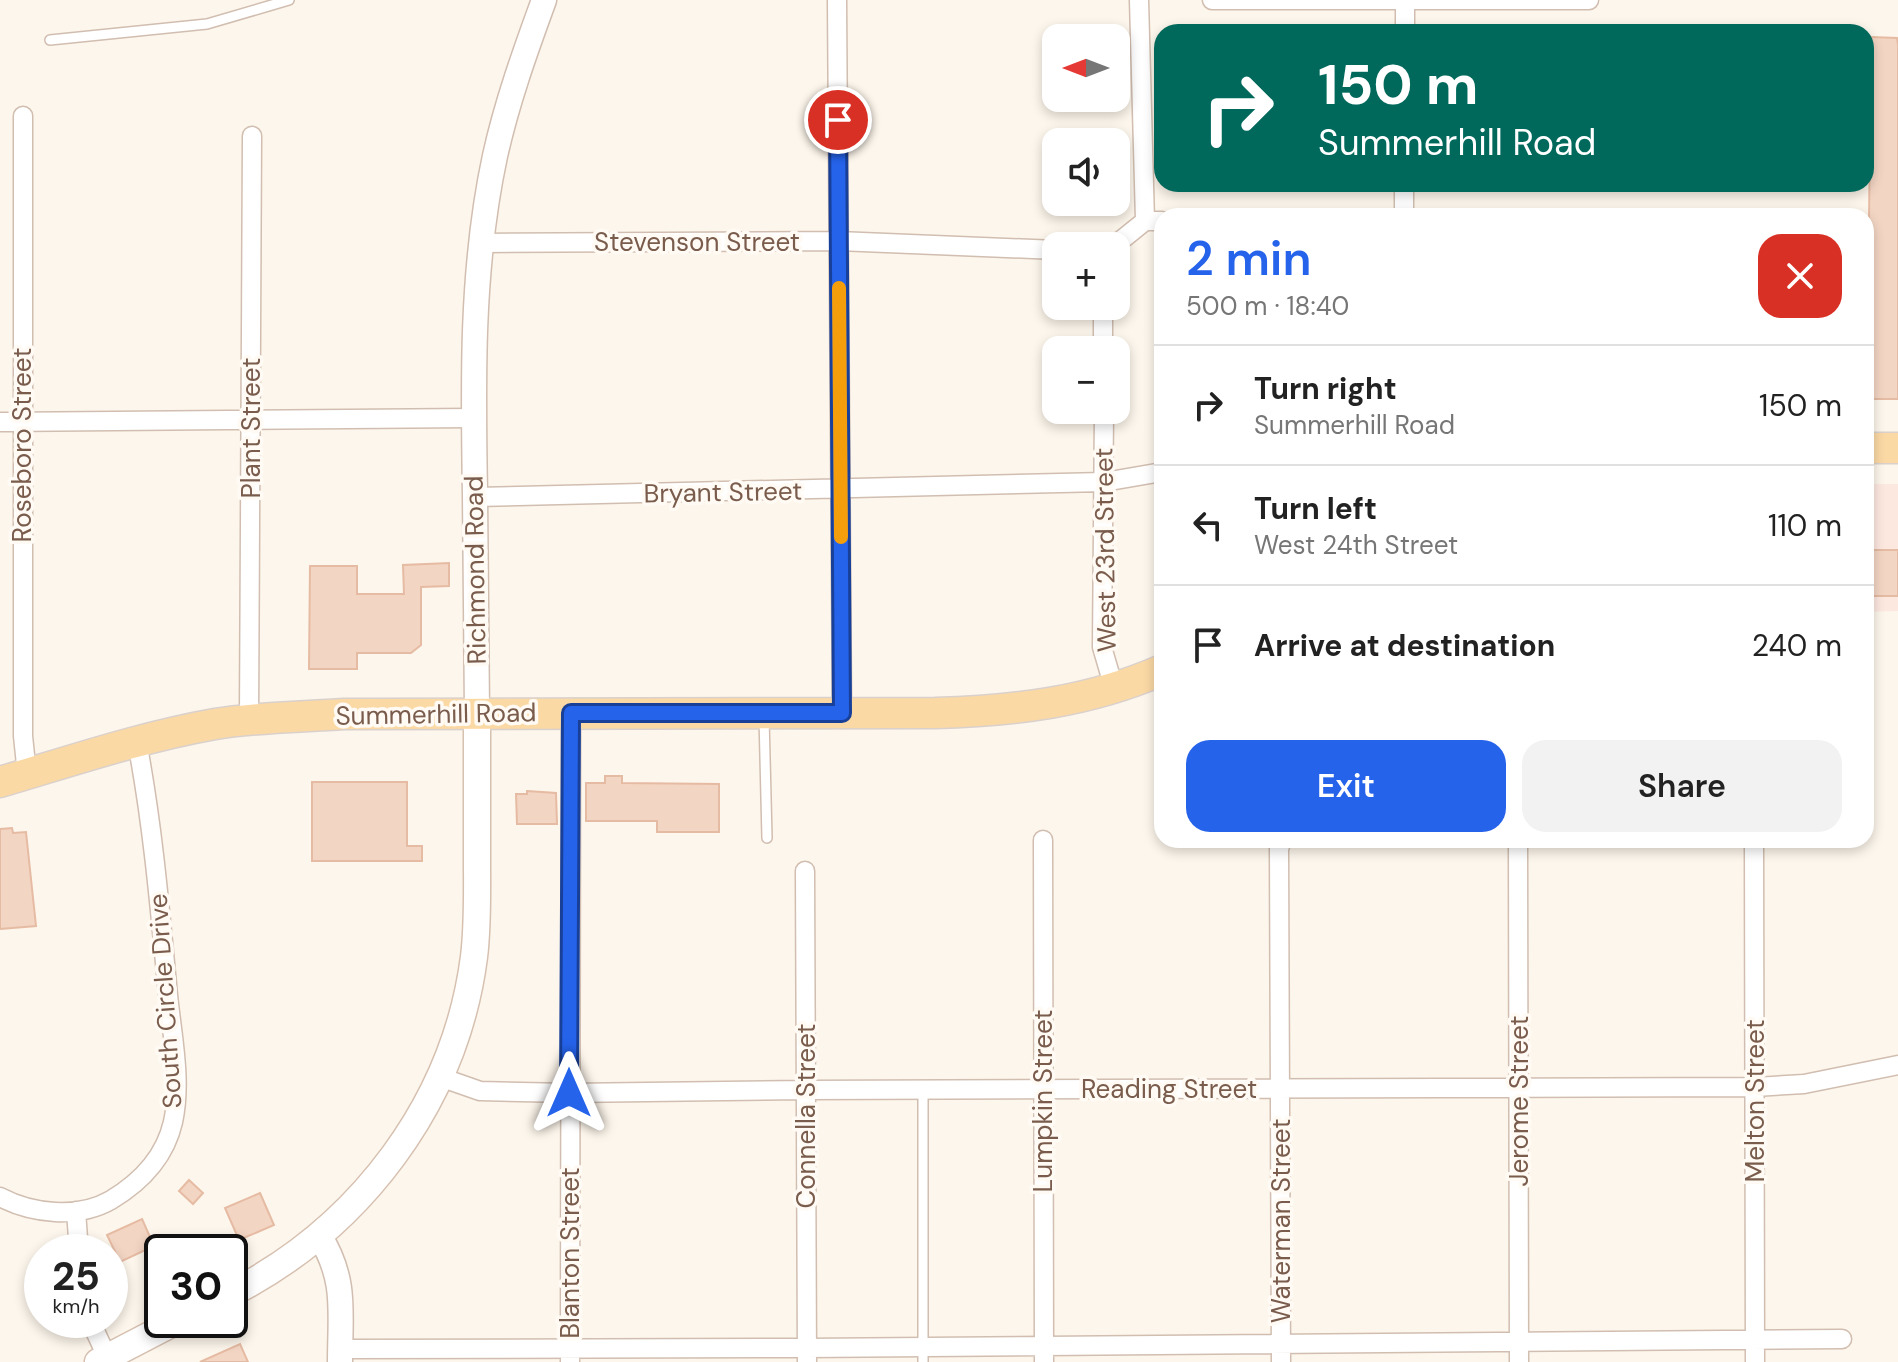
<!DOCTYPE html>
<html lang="en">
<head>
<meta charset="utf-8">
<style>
  body { margin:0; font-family:"DM Sans",sans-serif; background:#f2f2f2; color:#222; height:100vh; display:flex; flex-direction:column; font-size:30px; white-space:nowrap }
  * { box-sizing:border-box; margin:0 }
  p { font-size:26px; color:#767676 }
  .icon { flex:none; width:44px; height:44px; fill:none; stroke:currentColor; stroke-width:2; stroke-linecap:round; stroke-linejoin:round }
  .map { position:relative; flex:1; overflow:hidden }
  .details { position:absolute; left:1154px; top:208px; width:720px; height:640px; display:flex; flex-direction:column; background:#fff; border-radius:24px; box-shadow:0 4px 12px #0003 }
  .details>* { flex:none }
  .top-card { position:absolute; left:1154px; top:24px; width:720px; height:168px; border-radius:24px; box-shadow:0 4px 12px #0003; background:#00695c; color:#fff; overflow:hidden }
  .needle { width:52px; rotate:270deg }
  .tools { position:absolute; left:1042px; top:24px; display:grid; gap:16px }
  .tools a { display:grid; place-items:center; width:88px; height:88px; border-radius:16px; background:#fff; box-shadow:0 4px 12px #0003; font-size:40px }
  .speed { position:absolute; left:24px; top:1234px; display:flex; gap:16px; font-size:40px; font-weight:700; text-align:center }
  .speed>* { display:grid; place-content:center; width:104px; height:104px; border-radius:50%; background:#fff; box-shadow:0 4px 12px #0003; line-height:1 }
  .speed small { font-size:20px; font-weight:400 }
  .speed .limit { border:4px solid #111; border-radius:12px; background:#fff; color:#111 }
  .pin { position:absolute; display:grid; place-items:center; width:68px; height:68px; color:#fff; margin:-34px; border:4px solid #fff; border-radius:50%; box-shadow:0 2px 8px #0007 }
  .me { position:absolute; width:88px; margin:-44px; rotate:0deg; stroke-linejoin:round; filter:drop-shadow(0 0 6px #0008) }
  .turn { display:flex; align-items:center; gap:28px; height:168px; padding:0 32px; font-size:36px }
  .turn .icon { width:104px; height:104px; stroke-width:2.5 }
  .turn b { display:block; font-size:56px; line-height:68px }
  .round { display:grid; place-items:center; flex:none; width:84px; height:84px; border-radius:24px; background:#f2f2f2 }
  .head { display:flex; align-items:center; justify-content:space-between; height:136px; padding:0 32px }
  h1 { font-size:48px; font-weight:600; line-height:60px; color:#2563eb }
  .cta { display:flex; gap:16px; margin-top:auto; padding:16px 32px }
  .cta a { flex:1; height:92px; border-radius:24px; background:#2563eb; color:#fff; font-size:32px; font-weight:600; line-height:92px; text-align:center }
  .cta a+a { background:#f2f2f2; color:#222 }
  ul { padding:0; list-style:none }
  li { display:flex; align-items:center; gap:24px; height:120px; padding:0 32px; border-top:2px solid #e0e0e0 }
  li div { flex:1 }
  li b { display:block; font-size:30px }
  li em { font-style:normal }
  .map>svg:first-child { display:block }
  .commercial { fill:#fde8e0 }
  .building { fill:#f3d5c3; stroke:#e6bba3; stroke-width:2 }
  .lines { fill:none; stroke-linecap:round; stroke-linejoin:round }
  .service-casing { stroke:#d1beb0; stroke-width:12 }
  .minor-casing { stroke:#d1beb0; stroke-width:21 }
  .tertiary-casing { stroke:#d1beb0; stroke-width:27 }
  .secondary-casing { stroke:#d6c0b0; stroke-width:29 }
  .primary-casing { stroke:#dad1cd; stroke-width:33 }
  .service { stroke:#fff; stroke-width:9 }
  .minor { stroke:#fff; stroke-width:18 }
  .tertiary { stroke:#fff; stroke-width:24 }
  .secondary { stroke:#fff; stroke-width:26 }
  .primary { stroke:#fbd9a5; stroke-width:30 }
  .route-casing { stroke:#184099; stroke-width:20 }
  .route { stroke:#2563eb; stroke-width:14 }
  .slow { stroke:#f59e0b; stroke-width:14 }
  .labels { text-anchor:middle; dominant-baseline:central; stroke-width:7; stroke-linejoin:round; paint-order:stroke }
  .street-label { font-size:26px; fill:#7a5c4d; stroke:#fffaf3 }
</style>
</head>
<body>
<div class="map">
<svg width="1898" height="1362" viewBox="0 0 1898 1362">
  <rect width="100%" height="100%" fill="#fdf6ec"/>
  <path class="commercial" d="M1866 484H1898V611L1866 612Z"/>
  <path class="building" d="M1871 37 1897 38 1898 45V399H1870V349H1866V223H1869Z
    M1866 550H1898V596H1866Z
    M449 563V586L421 587V645L411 653H357V669H309L310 566H357V594H404L403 565Z
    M605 776H622V783L719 784V832H657V821H586V783H605Z
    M312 782H407V846H422V861H312Z
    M527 791 556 793 557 824H517L516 794H527Z
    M12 828 13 833 26 832 36 926 0 929V829Z
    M189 1180 203 1193 193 1204 179 1191Z
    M260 1193 274 1225 239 1240 225 1208Z
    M142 1219 154 1246 120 1262 107 1235Z
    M240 1344 248 1362H200Z"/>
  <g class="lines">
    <g class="service-casing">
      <path id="service" d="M50 40 207 24 289 0
        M764 717 767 838
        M923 1362V1089"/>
    </g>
    <g class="minor-casing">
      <path id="minor" d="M837 0 842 713
        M1139 0 1145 221
        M1212 0H1589
        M1405 32V2
        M23 116V736L27 774
        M1404 216V184
        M482 243 838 241 1056 250
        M1114 246 1145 221H1162
        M1103 306V350
        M1104 410 1102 647 1114 688
        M0 422 473 418
        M475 497 1104 482 1162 472
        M249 720 252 136
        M1043 840 1044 1362
        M1518 840 1519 1362
        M1754 840 1755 1362
        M805 871 807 1362
        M440 1077 480 1091 569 1093 805 1090 1755 1087 1804 1084 1898 1065
        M0 1197C32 1214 78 1219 111 1200 141 1182 165 1157 173 1122 182 1081 172 1035 168 995 160 910 153 826 137 742
        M76 1211 79 1252
        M90 1320 107 1357
        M340 1349 806 1348 1842 1339
        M570 1362 571 713
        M1281 1362 1279 849 1282 840"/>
    </g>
    <g class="tertiary-casing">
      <path id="tertiary" d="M477 713C476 641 476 568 475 495 473 382 471 267 495 156 507 102 525 52 544 0
        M319 1235C347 1280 340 1311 340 1362"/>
    </g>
    <g class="secondary-casing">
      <path id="secondary" d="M230 1294C360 1228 455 1103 474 957 478 925 477 892 477 860 477 811 477 762 477 713
        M98 1362 179 1320"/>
    </g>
    <g class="primary-casing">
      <path id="primary" d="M1866 448H1898
        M0 782C71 761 142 737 215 724 257 717 301 717 344 714L935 713C1014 711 1089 702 1162 670"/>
    </g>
    <use href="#service" class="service"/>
    <use href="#minor" class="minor"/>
    <use href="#tertiary" class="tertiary"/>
    <use href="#secondary" class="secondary"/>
    <use href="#primary" class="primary"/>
  </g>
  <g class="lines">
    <g class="route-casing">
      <path id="route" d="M569 1093 571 713H842L838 120"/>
    </g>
    <use href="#route" class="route"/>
    <path class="slow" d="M839 288 841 537"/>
  </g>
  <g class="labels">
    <g class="street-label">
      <text x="697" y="242">Stevenson Street</text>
      <text transform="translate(251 428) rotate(-90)">Plant Street</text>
      <text transform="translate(22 445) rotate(-90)">Roseboro Street</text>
      <text transform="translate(723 492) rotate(-1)">Bryant Street</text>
      <text transform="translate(1105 550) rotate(-91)">West 23rd Street</text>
      <text transform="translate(475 570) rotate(-91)">Richmond Road</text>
      <text transform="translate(436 714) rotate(-1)">Summerhill Road</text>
      <text transform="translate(165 1001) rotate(-94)">South Circle Drive</text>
      <text x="1169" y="1089">Reading Street</text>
      <text transform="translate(1043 1101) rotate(-90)">Lumpkin Street</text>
      <text transform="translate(1519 1101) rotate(-90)">Jerome Street</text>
      <text transform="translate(1755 1101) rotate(-90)">Melton Street</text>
      <text transform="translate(806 1116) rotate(-90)">Connella Street</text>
      <text transform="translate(1281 1221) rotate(-90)">Waterman Street</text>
      <text transform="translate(570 1253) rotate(-90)">Blanton Street</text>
    </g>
  </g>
</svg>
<div class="tools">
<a><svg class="needle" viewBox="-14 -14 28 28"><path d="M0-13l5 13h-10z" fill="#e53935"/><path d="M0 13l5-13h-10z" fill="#767676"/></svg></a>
<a><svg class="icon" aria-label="sound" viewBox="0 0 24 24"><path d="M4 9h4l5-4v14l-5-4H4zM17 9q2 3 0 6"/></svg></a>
<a>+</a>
<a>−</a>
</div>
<div class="speed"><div>25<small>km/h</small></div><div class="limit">30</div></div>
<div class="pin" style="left:838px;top:120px;background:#d93025"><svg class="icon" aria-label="arrive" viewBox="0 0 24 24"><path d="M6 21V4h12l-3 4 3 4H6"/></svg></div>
<svg class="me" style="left:569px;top:1093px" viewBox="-20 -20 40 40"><path d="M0-17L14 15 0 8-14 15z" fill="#2563eb" stroke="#fff" stroke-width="4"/></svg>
<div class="top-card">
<div class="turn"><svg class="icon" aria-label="right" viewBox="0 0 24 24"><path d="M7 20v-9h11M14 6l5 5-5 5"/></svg><div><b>150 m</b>Summerhill Road</div></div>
</div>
<section class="details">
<div class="head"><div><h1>2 min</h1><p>500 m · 18:40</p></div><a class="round" style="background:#d93025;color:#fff"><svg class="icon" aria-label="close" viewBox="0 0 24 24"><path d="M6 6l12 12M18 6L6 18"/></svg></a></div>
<ul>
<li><svg class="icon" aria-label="right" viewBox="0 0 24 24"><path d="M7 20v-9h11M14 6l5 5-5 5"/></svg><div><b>Turn right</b><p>Summerhill Road</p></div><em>150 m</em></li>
<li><svg class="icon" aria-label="left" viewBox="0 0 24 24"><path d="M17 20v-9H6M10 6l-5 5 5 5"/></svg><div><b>Turn left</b><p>West 24th Street</p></div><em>110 m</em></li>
<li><svg class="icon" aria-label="arrive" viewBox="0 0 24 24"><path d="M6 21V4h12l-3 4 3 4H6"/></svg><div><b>Arrive at destination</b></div><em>240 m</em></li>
</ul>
<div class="cta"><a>Exit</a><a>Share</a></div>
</section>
</div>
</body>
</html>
